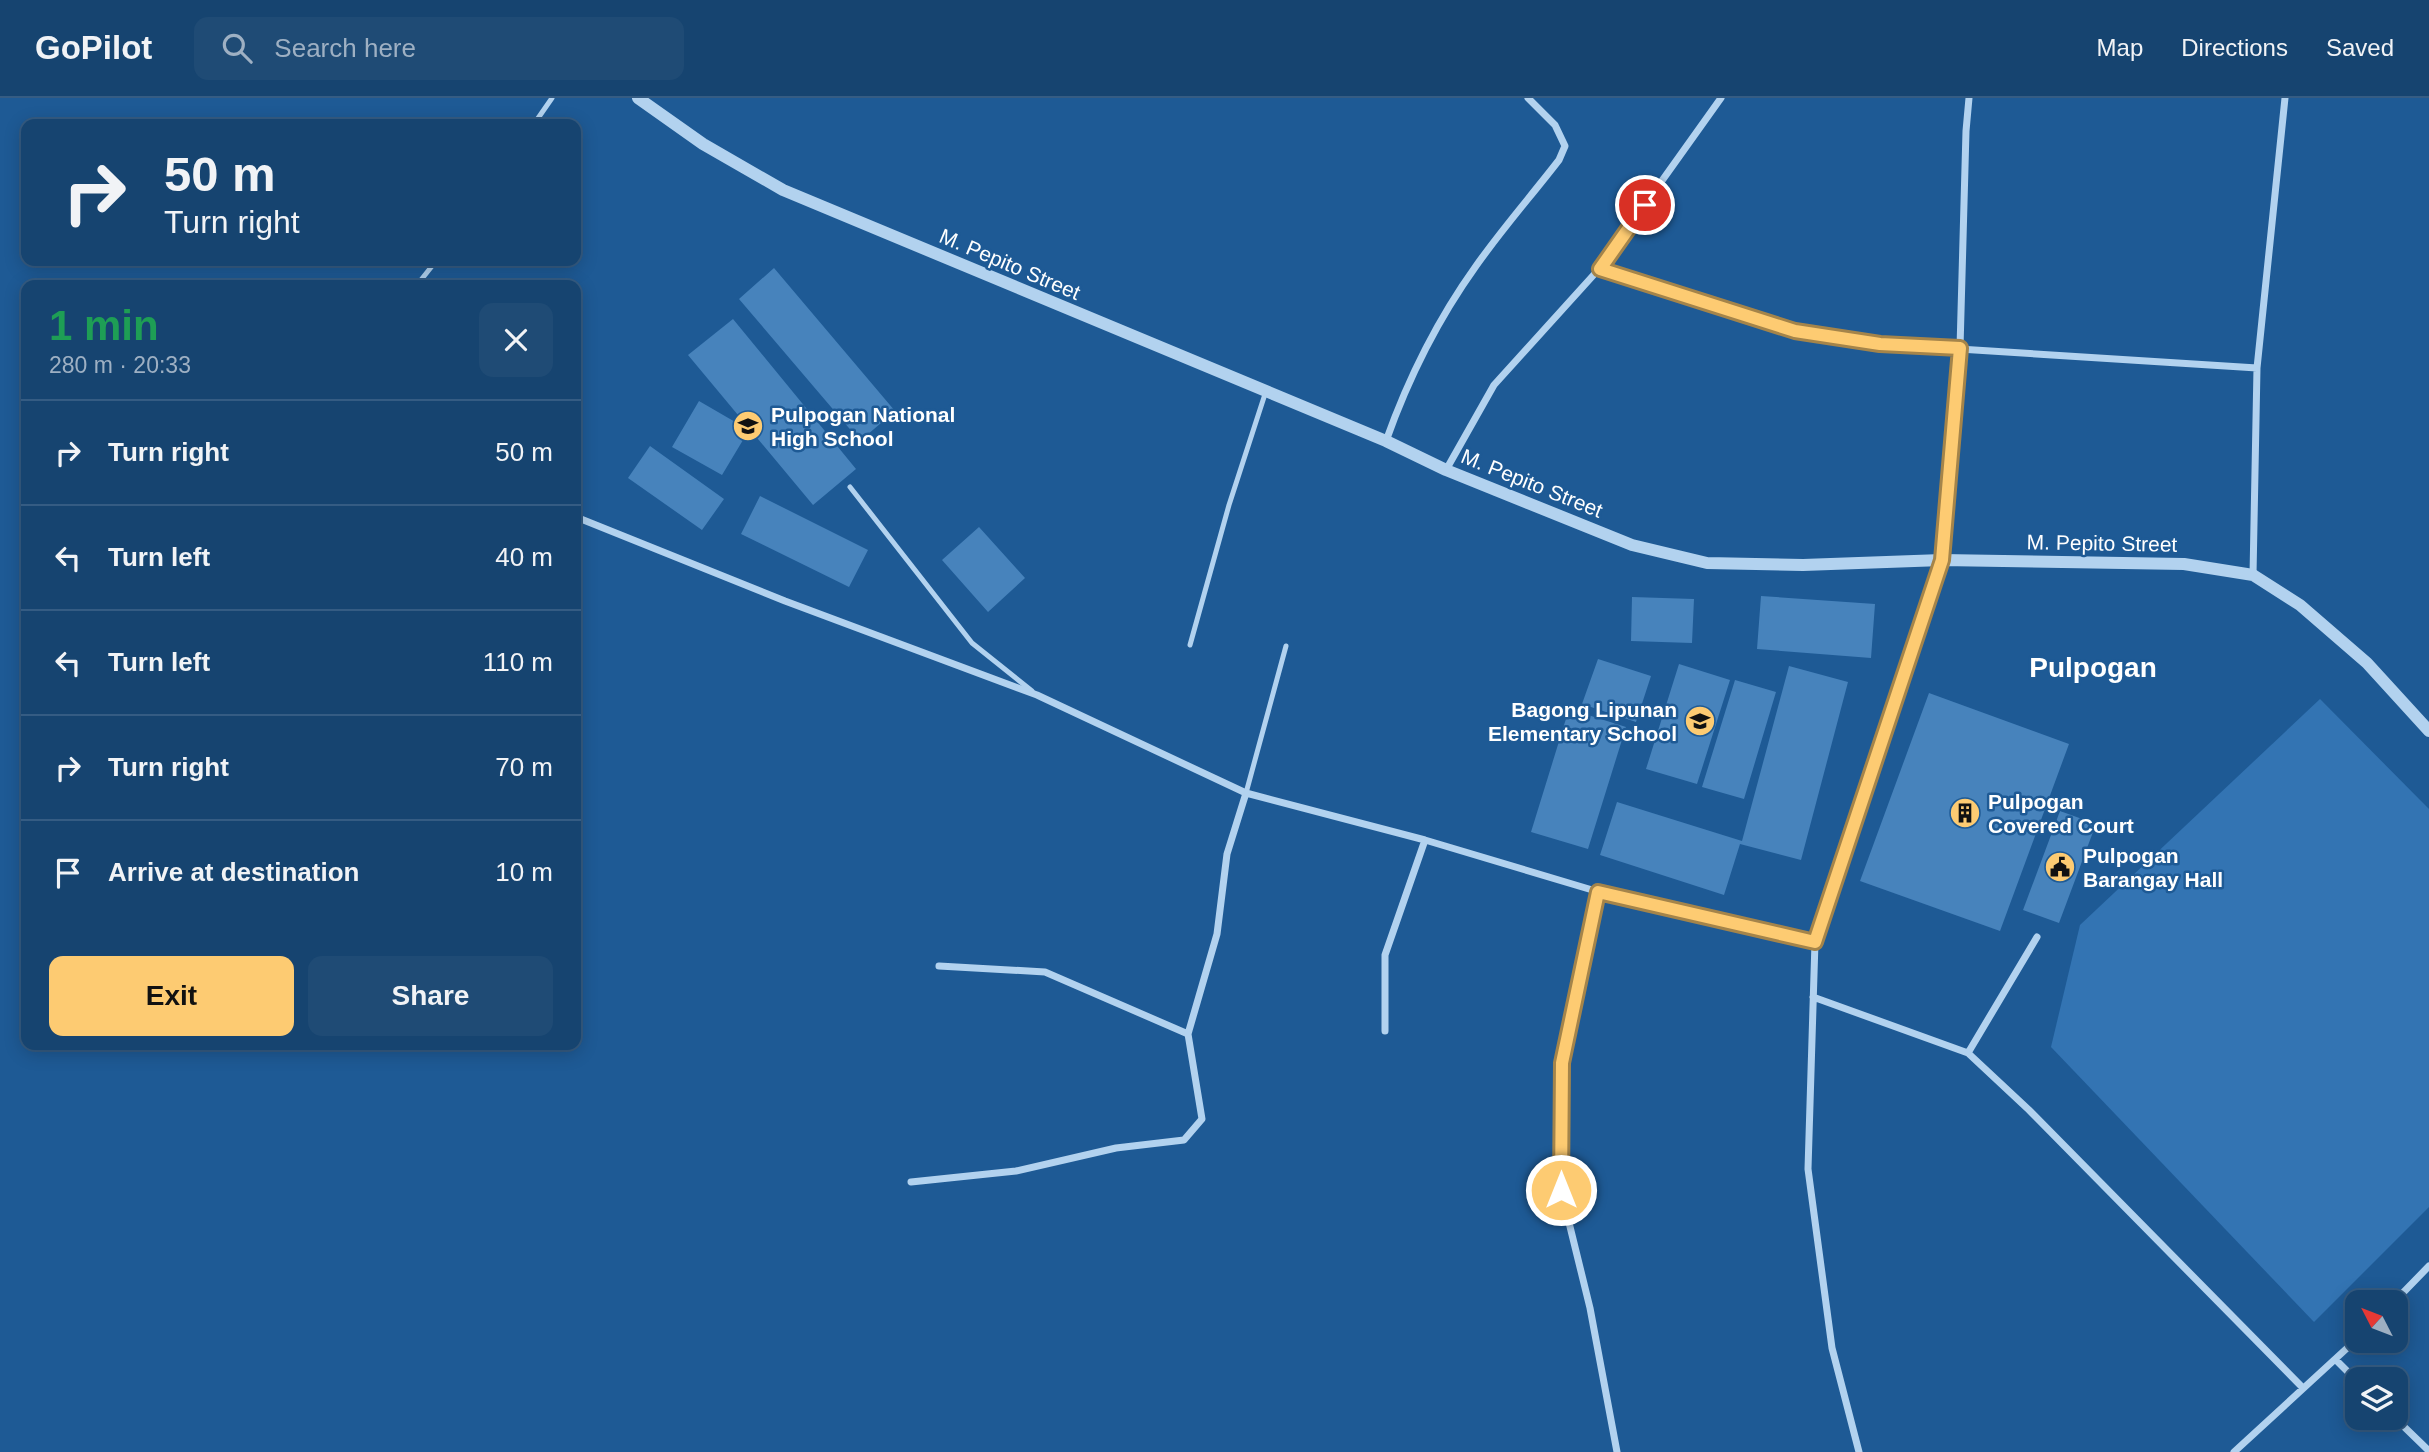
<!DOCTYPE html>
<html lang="en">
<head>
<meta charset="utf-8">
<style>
  body { margin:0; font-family:Arial,sans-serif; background:#1f4b75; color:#f1f3f6; height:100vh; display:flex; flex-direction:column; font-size:26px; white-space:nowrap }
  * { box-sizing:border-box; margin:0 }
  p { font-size:23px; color:#9eb0c3 }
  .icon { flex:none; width:38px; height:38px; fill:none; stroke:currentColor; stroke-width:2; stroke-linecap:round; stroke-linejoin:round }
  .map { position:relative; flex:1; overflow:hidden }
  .side { position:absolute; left:21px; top:182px; width:560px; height:770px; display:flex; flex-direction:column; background:#164470; border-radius:14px; box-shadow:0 4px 18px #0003,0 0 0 2px #355c83 }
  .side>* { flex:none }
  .guide { position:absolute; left:21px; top:21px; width:560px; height:147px; border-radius:14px; box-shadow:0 4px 18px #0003,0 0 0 2px #355c83; background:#164470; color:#f1f3f6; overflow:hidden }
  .needle { width:46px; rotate:312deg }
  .tools { position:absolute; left:2345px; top:1192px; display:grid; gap:14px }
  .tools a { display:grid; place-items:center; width:63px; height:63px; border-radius:14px; background:#164470; box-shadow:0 4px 18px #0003,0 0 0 2px #355c83; font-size:35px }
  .pin { position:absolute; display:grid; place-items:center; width:60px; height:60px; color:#fff; margin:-30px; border:4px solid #fff; border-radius:50%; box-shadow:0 2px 7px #0007 }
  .me { position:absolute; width:77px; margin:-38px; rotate:0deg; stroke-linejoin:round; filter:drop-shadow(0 0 5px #0008) }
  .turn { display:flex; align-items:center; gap:24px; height:147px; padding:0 28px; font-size:32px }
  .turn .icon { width:91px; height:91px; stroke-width:2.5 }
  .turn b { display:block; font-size:49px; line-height:60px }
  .round { display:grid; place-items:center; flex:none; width:74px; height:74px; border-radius:14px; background:#1f4b75 }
  .overview { display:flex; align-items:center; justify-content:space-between; height:119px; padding:0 28px }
  h1 { font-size:42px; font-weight:700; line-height:52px; color:#1e9e55 }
  .primary-button { display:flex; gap:14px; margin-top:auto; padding:14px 28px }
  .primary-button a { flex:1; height:80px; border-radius:14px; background:#fdcb72; color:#111; font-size:28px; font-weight:700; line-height:80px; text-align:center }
  .primary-button a+a { background:#1f4b75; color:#f1f3f6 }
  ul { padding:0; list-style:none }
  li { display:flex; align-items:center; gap:21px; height:105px; padding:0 28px; border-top:2px solid #355c83 }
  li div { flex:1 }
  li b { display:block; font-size:26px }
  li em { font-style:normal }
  header { display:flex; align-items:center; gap:42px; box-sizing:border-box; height:98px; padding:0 35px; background:#164470; border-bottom:2px solid #355c83 }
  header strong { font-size:33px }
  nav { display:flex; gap:38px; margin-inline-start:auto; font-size:24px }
  .search { width:490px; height:63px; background:#1f4b75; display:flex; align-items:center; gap:18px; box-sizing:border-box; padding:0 24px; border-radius:14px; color:#9eb0c3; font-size:26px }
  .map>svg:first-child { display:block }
  .green { fill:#3374b3 }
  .building { fill:#4783bc }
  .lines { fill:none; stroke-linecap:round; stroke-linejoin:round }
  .service { stroke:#b2d2ef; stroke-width:5 }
  .minor { stroke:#b2d2ef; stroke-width:7 }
  .tertiary { stroke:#b2d2ef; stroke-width:12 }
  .route-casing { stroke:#a4844a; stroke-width:18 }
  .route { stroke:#fdcb72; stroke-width:12 }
  .labels { text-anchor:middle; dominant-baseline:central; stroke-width:5; stroke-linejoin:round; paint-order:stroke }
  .street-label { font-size:21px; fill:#fff; stroke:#1e5a95 }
  .poi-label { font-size:21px; font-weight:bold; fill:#fff; stroke:#1e5a95; text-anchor:start }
  .district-label { font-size:28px; font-weight:bold; fill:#fff; stroke:#1e5a95 }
</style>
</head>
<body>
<header>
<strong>GoPilot</strong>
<div class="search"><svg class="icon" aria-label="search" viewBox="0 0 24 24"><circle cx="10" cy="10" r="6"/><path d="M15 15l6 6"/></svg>Search here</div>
<nav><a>Map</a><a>Directions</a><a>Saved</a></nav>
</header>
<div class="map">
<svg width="2429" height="1354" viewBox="0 0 2429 1354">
  <rect width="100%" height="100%" fill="#1e5a95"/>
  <path class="green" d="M2320 601 2429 711V1109L2314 1224 2051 949 2080 827Z"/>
  <path class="building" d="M774 170 895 313 860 343 739 201Z
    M733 221 856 371 813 407 688 257Z
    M699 303 749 332 722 377 672 349Z
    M650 348 724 401 702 432 628 380Z
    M760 398 868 452 849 489 741 436Z
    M979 429 1025 480 988 514 942 462Z
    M1761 498 1875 506 1871 560 1757 551Z
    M1632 499 1694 501 1692 545 1631 543Z
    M1598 561 1651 578 1636 624 1582 606Z
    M1679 566 1730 582 1697 686 1646 671Z
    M1789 568 1848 584 1801 762 1740 746 1724 797 1600 757 1617 704 1742 743Z
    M1735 582 1776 594 1744 701 1702 689Z
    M1929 595 2069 646 2000 833 1860 783Z
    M1569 611 1626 629 1588 751 1531 734Z
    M2060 713 2096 726 2059 825 2023 812Z"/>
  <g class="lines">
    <path class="service" d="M534 26 552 0
      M417 187 436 163
      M850 389 972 545 1032 593
      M1190 547 1229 407 1266 293
      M1246 695 1286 548"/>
    <path class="minor" d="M1599 171 1795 233 1880 246 2257 270
      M1386 343C1408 281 1438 221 1476 168 1502 131 1532 97 1559 62L1565 48 1555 27 1528 0
      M1446 372 1494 287 1599 171 1721 0
      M576 419 785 503 1037 597 1246 695 1425 742 1599 794 1815 844
      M2253 477 2257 270 2285 0
      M1599 794 1561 965V1092L1590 1210 1617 1354
      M939 868 1045 874 1188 936
      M1813 899 1968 955 2029 1012 2303 1290
      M1385 933V857L1425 742
      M1968 955 2037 839
      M911 1084 1016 1073 1116 1050 1184 1042 1202 1021 1188 936 1217 836 1227 756 1246 695
      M2394 1204 2429 1168
      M2336 1262 2357 1283
      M2395 1320 2429 1353
      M1859 1354 1832 1250 1808 1071 1815 844 1942 462 1960 250 1966 33 1969 0
      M2234 1354 2357 1241"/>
    <path class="tertiary" d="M638 0 703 46 783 92 1386 343 1446 372 1632 447 1707 465 1803 467 1942 462 2184 466 2253 477 2300 507 2367 565 2429 633"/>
  </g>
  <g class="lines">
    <g class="route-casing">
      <path id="route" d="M1561 1092 1562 965 1598 794 1815 844 1942 462 1960 250 1880 246 1795 233 1600 171 1645 107"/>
    </g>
    <use href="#route" class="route"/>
  </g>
  <defs>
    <g id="school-disc" transform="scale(1.575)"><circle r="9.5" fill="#fdcb72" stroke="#1e5a95"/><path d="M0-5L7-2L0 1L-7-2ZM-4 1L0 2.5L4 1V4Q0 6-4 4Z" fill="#111"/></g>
    <g id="building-disc" transform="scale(1.575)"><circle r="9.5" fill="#fdcb72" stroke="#1e5a95"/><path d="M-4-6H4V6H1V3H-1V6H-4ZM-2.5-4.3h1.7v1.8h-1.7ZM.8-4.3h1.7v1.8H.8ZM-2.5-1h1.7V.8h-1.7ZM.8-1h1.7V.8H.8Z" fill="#111"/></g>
    <g id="civic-disc" transform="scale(1.575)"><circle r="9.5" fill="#fdcb72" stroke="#1e5a95"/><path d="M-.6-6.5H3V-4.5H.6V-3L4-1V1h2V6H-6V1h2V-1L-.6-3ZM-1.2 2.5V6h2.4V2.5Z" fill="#111"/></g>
  </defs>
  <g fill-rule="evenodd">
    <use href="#school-disc" x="748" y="328"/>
    <use href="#school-disc" x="1700" y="623"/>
    <use href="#building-disc" x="1965" y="715"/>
    <use href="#civic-disc" x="2060" y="769"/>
  </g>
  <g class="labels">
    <g class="street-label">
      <text transform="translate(1010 166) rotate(23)">M. Pepito Street</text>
      <text transform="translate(1532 385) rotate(22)">M. Pepito Street</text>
      <text transform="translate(2102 445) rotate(1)">M. Pepito Street</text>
    </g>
    <g class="poi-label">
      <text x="771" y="316">Pulpogan National<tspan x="771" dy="24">High School</tspan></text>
      <text x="1677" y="611" text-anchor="end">Bagong Lipunan<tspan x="1677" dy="24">Elementary School</tspan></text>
      <text x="1988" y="703">Pulpogan<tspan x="1988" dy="24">Covered Court</tspan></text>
      <text x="2083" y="757">Pulpogan<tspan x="2083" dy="24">Barangay Hall</tspan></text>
    </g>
    <g class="district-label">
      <text x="2093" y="569">Pulpogan</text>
    </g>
  </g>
</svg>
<div class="tools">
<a><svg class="needle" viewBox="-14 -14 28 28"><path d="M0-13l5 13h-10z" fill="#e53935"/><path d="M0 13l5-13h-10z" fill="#9eb0c3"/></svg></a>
<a><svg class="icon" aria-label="layers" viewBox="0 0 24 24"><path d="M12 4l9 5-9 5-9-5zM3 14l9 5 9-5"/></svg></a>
</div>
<div class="pin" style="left:1645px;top:107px;background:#d93025"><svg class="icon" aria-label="arrive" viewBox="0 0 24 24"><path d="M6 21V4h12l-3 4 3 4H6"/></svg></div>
<svg class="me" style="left:1561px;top:1092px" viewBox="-20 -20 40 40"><circle r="17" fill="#fdcb72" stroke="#fff" stroke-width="3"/><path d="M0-11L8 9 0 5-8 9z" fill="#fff"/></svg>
<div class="guide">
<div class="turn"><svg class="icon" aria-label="right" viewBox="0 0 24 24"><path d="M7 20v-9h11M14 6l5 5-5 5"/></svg><div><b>50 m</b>Turn right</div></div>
</div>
<section class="side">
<div class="overview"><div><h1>1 min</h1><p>280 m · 20:33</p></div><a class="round"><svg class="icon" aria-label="close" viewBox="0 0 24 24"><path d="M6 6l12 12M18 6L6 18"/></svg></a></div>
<ul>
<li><svg class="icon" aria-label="right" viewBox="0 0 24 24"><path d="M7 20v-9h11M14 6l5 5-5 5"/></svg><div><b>Turn right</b></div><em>50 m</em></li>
<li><svg class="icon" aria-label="left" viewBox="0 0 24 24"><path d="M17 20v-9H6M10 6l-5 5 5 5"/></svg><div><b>Turn left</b></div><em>40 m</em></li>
<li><svg class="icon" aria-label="left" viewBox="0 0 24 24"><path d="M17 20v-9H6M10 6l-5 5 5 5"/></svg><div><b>Turn left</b></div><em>110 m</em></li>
<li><svg class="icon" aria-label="right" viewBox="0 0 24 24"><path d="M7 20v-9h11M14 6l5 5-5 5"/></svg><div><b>Turn right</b></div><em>70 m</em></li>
<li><svg class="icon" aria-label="arrive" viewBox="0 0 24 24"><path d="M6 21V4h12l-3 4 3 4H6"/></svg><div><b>Arrive at destination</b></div><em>10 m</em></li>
</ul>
<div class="primary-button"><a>Exit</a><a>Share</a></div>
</section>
</div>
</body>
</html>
